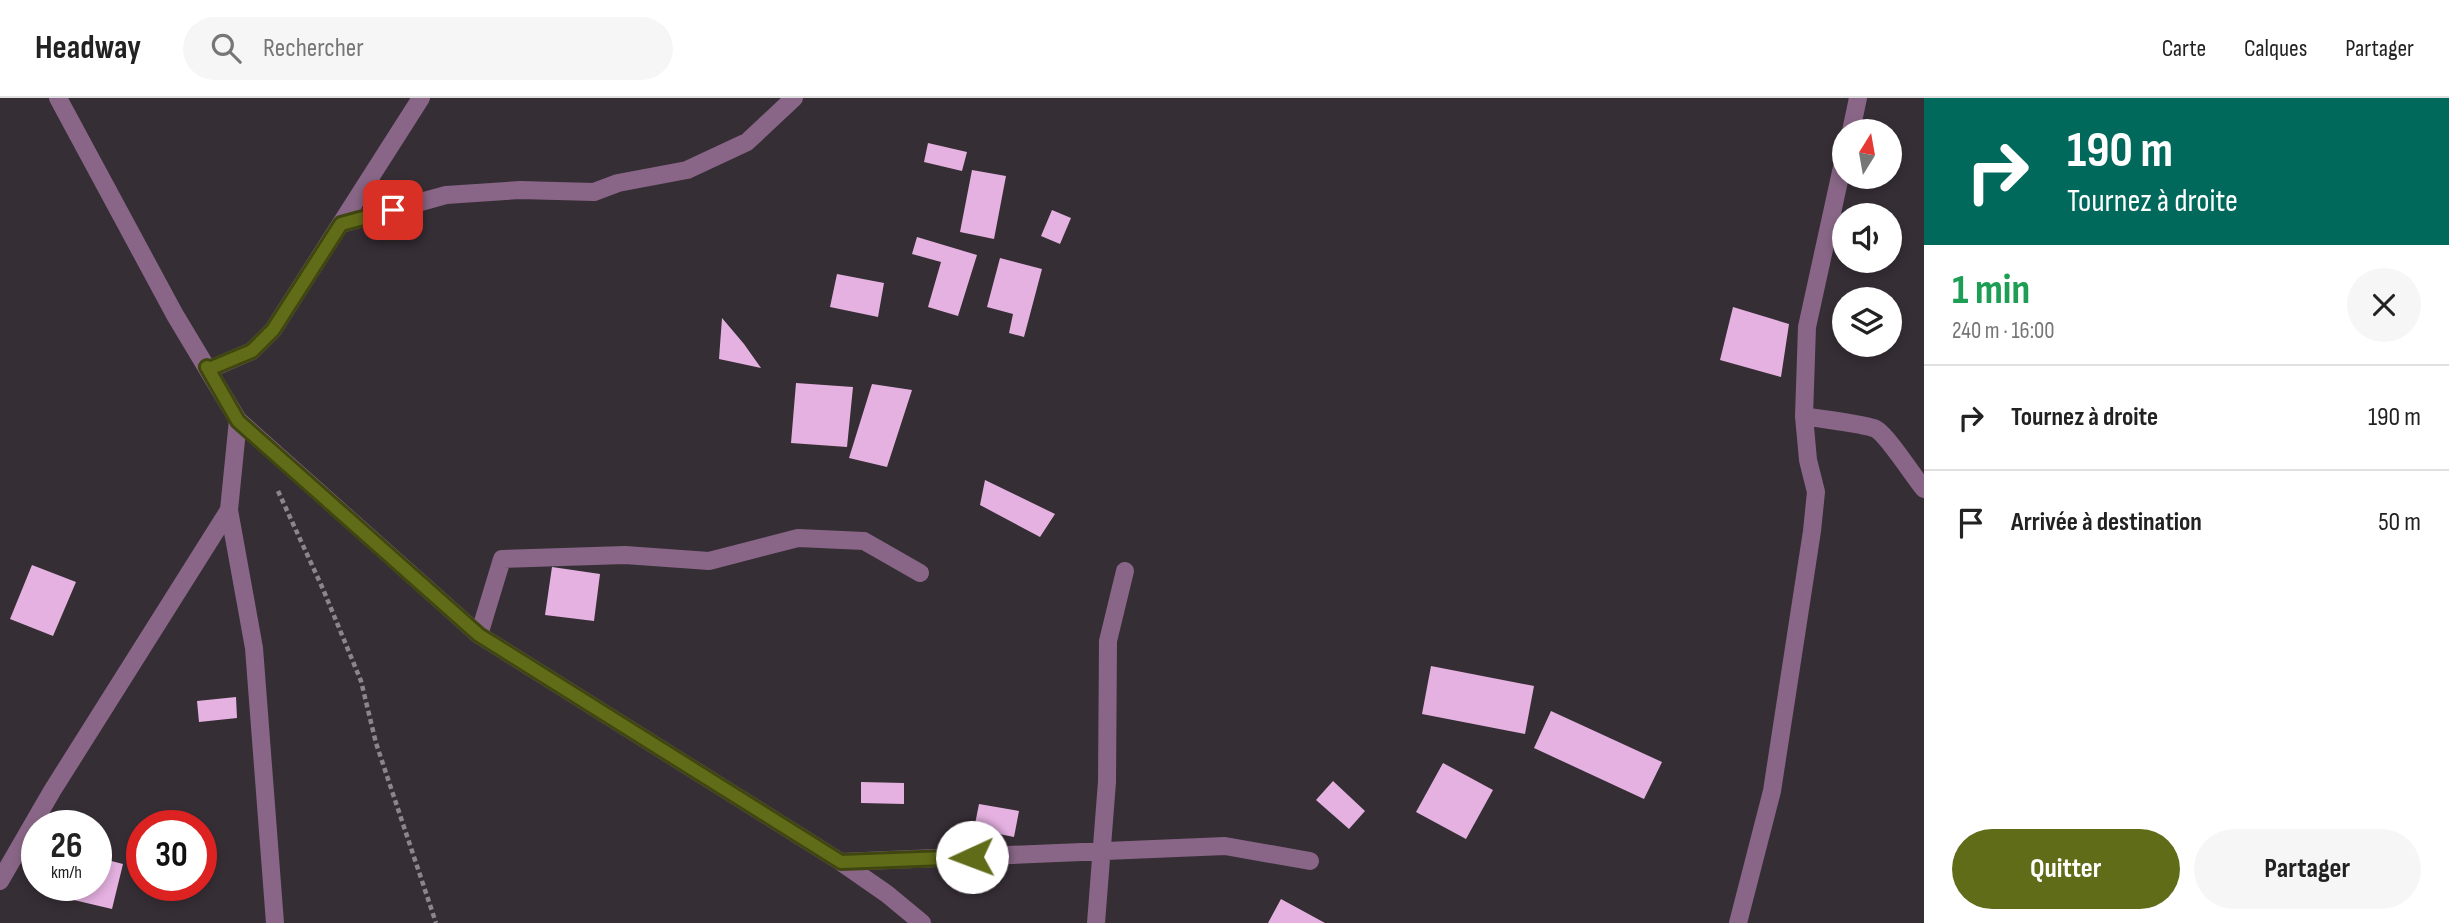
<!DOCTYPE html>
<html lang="fr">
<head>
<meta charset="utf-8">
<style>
  body { margin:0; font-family:"Sofia Sans Condensed",sans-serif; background:#f6f6f6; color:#222; height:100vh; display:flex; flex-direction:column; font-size:26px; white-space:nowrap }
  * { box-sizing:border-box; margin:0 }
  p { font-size:23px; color:#767676 }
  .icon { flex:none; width:38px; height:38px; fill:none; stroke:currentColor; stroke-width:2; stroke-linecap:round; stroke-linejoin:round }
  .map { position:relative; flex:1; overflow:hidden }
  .details { display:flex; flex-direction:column; background:#fff; width:525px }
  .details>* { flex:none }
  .guide { background:#00695c; color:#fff; overflow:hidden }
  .needle { width:46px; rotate:11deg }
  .tools { position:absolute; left:1832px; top:21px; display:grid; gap:14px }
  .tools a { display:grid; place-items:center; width:70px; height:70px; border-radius:50%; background:#fff; box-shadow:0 4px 10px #0003; font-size:35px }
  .speed { position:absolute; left:21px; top:712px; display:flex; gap:14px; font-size:35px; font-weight:700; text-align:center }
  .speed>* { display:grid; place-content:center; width:91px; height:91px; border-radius:50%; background:#fff; box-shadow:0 4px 10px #0003; line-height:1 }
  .speed small { font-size:18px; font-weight:400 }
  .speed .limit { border:10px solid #d22; background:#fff; color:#111 }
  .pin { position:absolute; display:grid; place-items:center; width:60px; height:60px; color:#fff; margin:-30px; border-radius:14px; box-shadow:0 4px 10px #0006 }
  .me { position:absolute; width:77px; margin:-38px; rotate:268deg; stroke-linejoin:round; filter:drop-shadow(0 0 5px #0008) }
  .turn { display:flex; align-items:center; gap:24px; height:147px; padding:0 28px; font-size:32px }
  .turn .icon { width:91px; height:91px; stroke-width:2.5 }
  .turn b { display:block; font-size:49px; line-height:60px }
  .round { display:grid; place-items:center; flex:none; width:74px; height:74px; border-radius:37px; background:#f6f6f6 }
  .summary { display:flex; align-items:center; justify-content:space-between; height:119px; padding:0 28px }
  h1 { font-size:42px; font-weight:700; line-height:52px; color:#1e9e55 }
  .primary-button { display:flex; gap:14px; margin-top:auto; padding:14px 28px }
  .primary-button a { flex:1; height:80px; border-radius:42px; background:#616c19; color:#fff; font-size:28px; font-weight:700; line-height:80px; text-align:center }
  .primary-button a+a { background:#f6f6f6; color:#222 }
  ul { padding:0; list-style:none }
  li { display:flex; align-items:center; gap:21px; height:105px; padding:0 28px; border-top:2px solid #e0e0e0 }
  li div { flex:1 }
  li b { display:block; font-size:26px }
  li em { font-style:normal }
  header { display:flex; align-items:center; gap:42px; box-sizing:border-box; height:98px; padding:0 35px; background:#fff; border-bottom:2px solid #e0e0e0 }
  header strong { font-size:33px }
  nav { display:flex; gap:38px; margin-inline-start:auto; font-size:24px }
  .search { width:490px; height:63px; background:#f6f6f6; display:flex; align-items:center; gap:18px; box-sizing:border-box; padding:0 24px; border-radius:38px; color:#767676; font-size:26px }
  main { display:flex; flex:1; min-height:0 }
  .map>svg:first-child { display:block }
  .building { fill:#e5b1e1 }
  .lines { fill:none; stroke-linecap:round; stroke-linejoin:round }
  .path { stroke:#8c858b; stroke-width:4.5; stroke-dasharray:5 3.5; stroke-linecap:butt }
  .minor { stroke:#896687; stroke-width:18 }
  .route-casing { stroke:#3f4610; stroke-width:18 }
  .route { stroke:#616c19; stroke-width:12 }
</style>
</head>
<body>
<header>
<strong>Headway</strong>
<div class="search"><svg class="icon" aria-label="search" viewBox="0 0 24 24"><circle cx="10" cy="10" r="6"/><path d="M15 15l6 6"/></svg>Rechercher</div>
<nav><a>Carte</a><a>Calques</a><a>Partager</a></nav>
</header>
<main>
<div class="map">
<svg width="1924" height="825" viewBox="0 0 1924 825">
  <rect width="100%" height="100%" fill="#362e35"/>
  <path class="building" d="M928 45 967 54 962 73 924 64Z
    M972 72 1006 78 994 141 960 134Z
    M1052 112 1071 120 1060 146 1041 138Z
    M917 139 977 157 958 218 928 209 941 164 912 156Z
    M1000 160 1042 171 1024 239 1009 235 1013 216 987 209Z
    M837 176 884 185 878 219 830 209Z
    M1733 209 1789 226 1781 279 1720 262Z
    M722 220 744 246 761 270 719 261Z
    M796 285 853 289 847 349 791 345Z
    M872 286 912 292 887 369 849 360Z
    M985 382 1055 416 1040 439 980 407Z
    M32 467 76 484 53 538 10 521Z
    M552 469 600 476 594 523 545 517Z
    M1431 568 1534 588 1525 636 1422 616Z
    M236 599 237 620 199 624 197 603Z
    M1551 613 1662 664 1644 701 1534 650Z
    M1443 665 1493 692 1466 741 1416 714Z
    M1333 683 1365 713 1349 731 1316 702Z
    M861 684 904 685V706L861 705Z
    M979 706 1019 713 1014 739 974 731Z
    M96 759 123 766 112 811 61 799 64 788H96Z
    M1281 801 1325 825H1268Z"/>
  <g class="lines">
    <path class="path" d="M278 393 323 491 361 583 376 645 436 825"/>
    <path class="minor" d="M58 0 175 217 238 322 479 537 841 764 887 796 922 825
      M1851 33 1858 0
      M341 126 446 97 520 92 594 94 618 85 687 72 747 44 794 0
      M207 269 210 271 252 253 273 232 421 0
      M1804 318C1819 321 1866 326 1876 331 1888 338 1913 378 1924 391
      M229 412 254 550 275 825
      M479 537 502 461 625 457 709 463 798 440 864 443 920 475
      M841 764 1225 748 1310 763
      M0 783 52 693 229 412 238 322
      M1096 825 1107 684 1108 543 1125 473
      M1738 825 1772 693 1812 433 1816 394 1808 362 1804 318 1807 229 1844 60"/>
  </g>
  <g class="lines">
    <g class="route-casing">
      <path id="route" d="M393 112 341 126 273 232 252 253 209 271 207 269 238 323 479 537 841 764 972 759"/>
    </g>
    <use href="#route" class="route"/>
  </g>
</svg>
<div class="tools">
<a><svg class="needle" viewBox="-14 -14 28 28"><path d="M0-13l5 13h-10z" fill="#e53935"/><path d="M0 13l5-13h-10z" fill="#767676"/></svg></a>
<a><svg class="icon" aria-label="sound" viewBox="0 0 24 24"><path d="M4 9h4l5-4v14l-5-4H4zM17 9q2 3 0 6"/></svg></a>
<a><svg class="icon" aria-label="layers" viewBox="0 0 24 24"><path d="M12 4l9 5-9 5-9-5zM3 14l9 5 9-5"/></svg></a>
</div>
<div class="speed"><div>26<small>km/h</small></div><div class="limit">30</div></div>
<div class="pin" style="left:393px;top:112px;background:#d93025"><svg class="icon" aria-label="arrive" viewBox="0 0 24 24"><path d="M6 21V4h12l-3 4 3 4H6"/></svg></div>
<svg class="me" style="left:972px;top:759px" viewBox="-20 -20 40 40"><circle r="19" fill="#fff"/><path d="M0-13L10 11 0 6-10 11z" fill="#616c19"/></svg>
</div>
<section class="details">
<div class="guide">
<div class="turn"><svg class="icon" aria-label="right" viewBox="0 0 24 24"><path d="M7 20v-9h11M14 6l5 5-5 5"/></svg><div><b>190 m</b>Tournez à droite</div></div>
</div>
<div class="summary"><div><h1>1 min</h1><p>240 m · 16:00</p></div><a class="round"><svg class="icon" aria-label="close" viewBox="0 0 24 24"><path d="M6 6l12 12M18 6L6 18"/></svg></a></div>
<ul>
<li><svg class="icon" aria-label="right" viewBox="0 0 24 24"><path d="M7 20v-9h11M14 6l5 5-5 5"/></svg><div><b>Tournez à droite</b></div><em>190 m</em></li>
<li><svg class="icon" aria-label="arrive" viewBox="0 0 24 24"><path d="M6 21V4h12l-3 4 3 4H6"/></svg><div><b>Arrivée à destination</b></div><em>50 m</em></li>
</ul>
<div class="primary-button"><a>Quitter</a><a>Partager</a></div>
</section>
</main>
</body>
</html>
